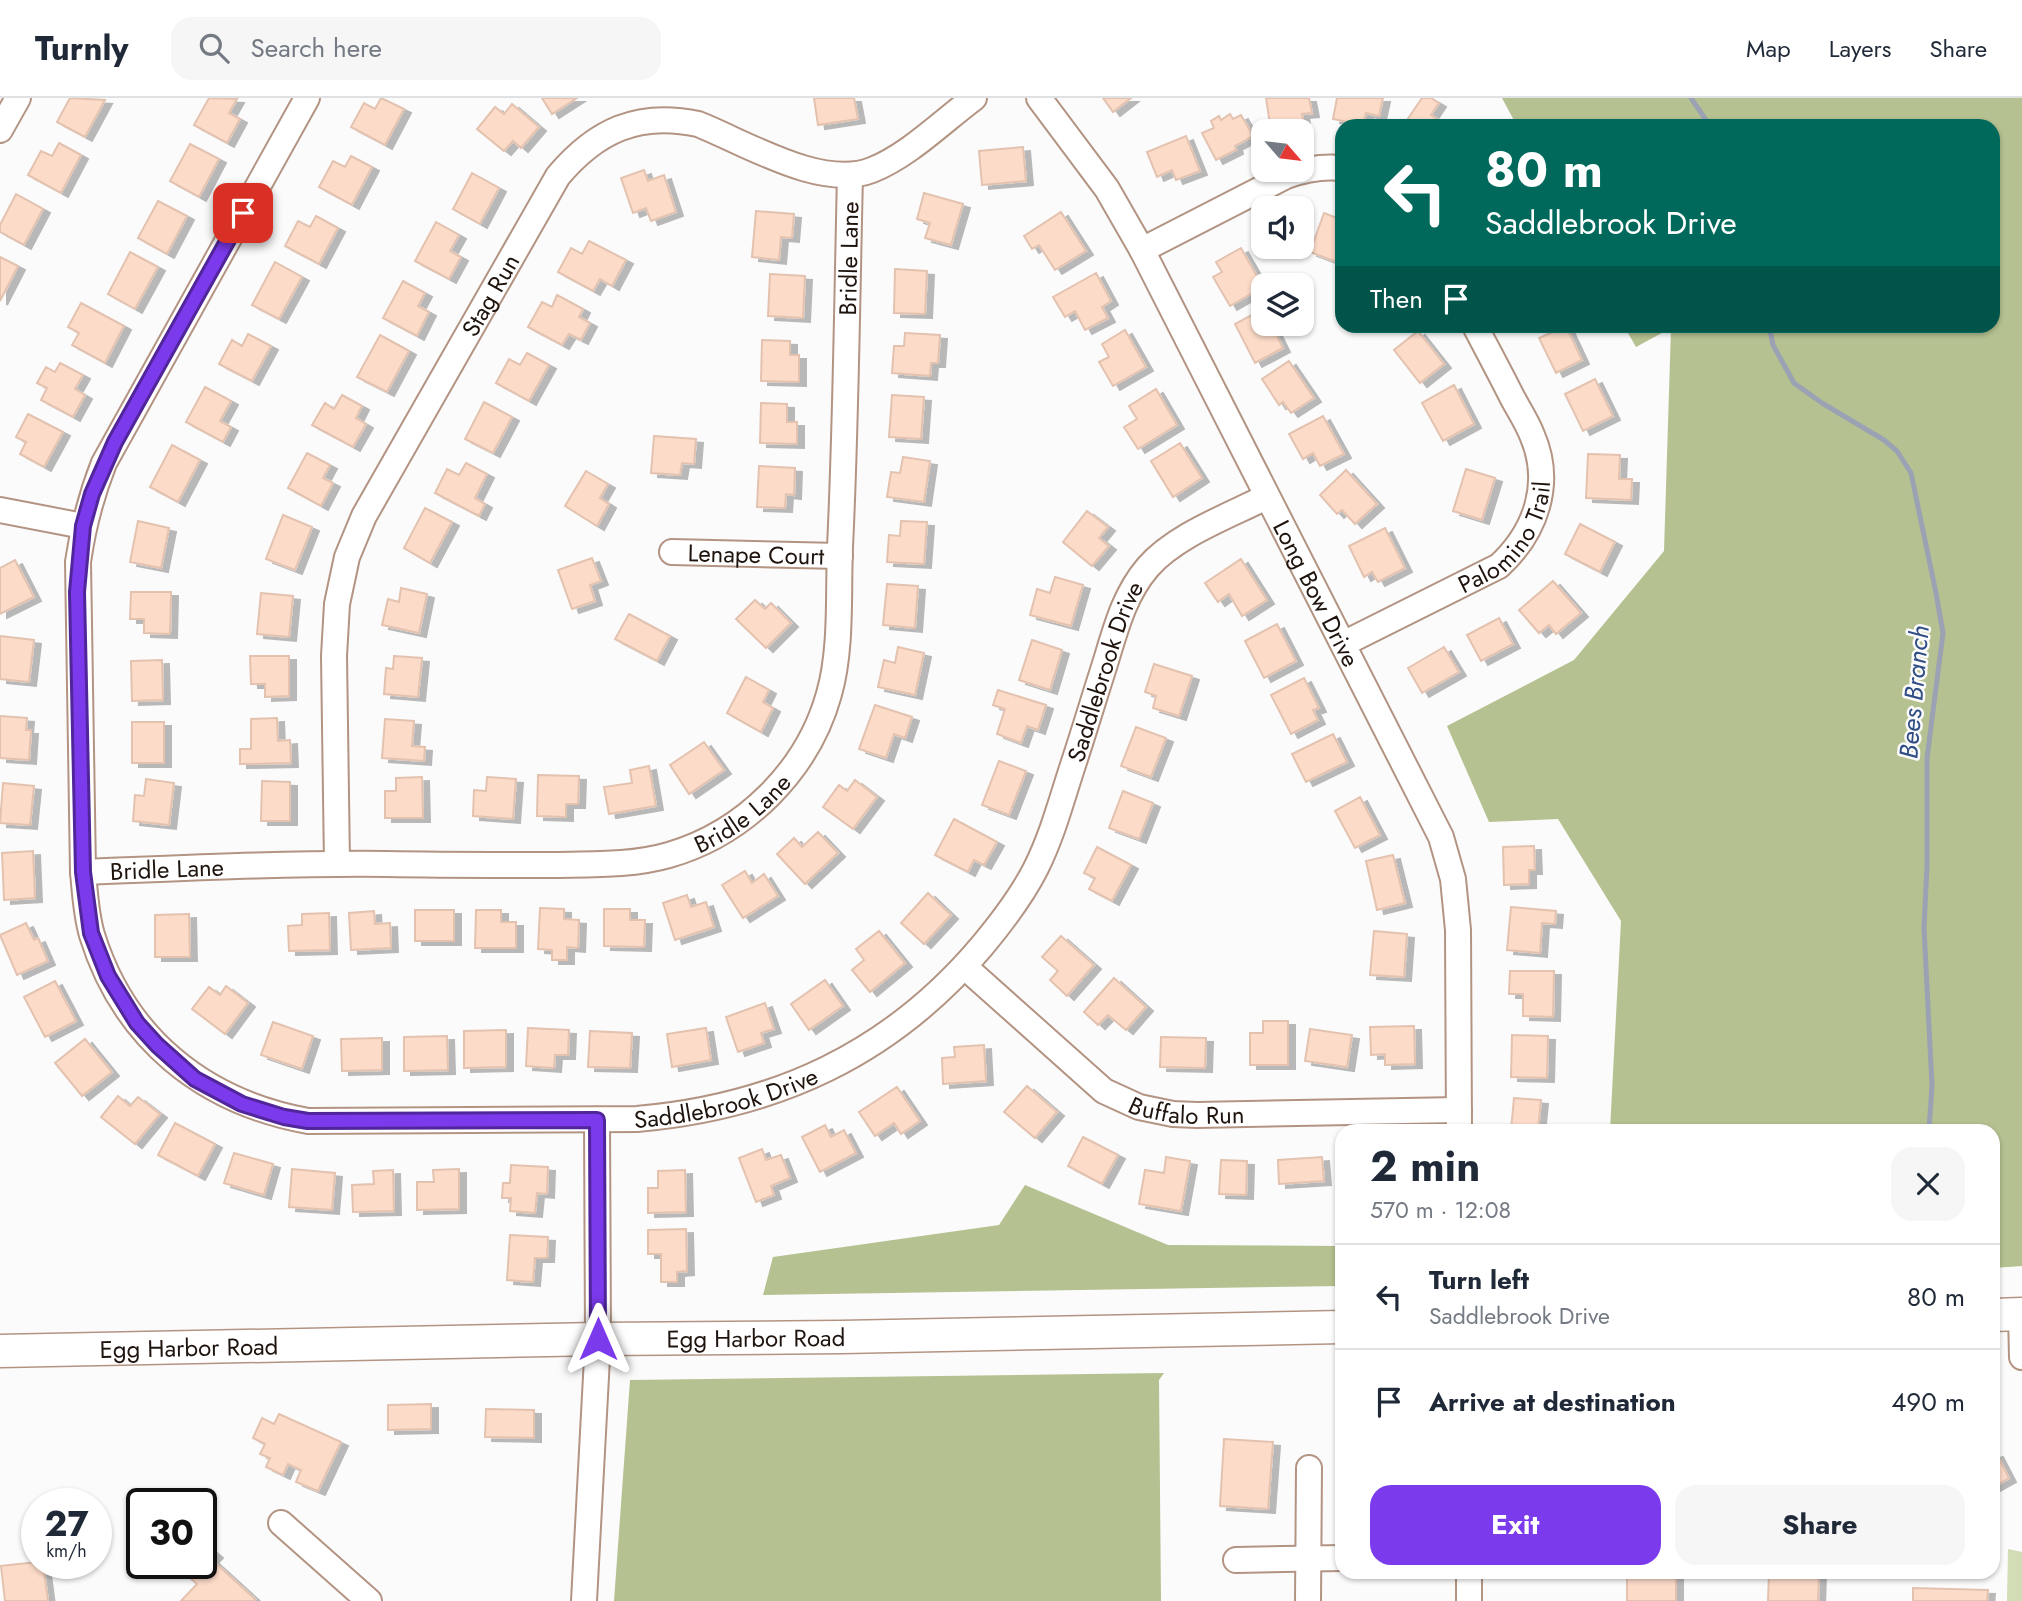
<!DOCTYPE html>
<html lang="en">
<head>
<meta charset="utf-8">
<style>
  body { margin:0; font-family:Jost,sans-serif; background:#f6f6f7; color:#1f2937; height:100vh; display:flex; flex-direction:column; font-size:26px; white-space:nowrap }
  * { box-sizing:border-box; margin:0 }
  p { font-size:23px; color:#747a83 }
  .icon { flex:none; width:38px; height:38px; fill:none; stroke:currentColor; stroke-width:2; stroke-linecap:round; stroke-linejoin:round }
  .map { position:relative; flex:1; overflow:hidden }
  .drawer { position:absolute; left:1335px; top:1026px; width:665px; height:455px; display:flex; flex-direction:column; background:#fff; border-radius:21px; box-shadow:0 2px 5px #0004 }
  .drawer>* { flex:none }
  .guide { position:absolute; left:1335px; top:21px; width:665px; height:214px; border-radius:21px; box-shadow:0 2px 5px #0004; background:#00695c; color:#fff; overflow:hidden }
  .needle { width:46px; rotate:118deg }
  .controls { position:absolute; left:1251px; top:21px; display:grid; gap:14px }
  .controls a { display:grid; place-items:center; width:63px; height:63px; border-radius:14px; background:#fff; box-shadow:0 2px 5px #0004; font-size:35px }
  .speed { position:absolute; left:21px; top:1390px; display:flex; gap:14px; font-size:35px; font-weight:700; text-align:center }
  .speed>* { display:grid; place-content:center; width:91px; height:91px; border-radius:50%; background:#fff; box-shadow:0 2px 5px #0004; line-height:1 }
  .speed small { font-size:18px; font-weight:400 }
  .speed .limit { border:4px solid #111; border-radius:10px; background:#fff; color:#111 }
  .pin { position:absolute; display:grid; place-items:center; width:60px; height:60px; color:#fff; margin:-30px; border-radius:14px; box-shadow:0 4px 10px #0006 }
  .me { position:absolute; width:77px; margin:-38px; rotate:0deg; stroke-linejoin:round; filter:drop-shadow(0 0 5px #0008) }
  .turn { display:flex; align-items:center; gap:24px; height:147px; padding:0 35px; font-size:32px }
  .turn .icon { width:91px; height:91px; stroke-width:2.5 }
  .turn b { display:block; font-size:49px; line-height:60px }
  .then { display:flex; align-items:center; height:66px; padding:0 35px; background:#0003; gap:14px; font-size:26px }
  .round { display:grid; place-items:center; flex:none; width:74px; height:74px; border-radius:21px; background:#f6f6f7 }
  .head { display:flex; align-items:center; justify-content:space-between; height:119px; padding:0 35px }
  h1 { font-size:42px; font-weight:700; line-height:52px }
  .action { display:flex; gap:14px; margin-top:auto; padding:14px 35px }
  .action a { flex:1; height:80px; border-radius:21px; background:#7c3aed; color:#fff; font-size:28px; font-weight:700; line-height:80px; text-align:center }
  .action a+a { background:#f6f6f7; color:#1f2937 }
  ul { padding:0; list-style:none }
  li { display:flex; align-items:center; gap:21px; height:105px; padding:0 35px; border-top:2px solid #e0e1e3 }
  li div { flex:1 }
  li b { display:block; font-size:26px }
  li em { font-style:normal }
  header { display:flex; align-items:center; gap:42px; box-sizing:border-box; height:98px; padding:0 35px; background:#fff; border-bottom:2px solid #e0e1e3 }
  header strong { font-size:33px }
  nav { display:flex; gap:38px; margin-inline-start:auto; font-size:24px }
  .search { width:490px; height:63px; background:#f6f6f7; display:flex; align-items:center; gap:18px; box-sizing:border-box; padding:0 24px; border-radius:21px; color:#747a83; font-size:26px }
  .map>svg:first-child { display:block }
  .green { fill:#d2dcb5 }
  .forest { fill:#b5c190 }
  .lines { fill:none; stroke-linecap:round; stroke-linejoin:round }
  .stream { stroke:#9ba2b4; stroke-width:5 }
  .building { fill:#fddbc9; stroke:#e3c2b0; stroke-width:2; filter:url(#shadow) }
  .minor-casing { stroke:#b39483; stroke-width:28 }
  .major-casing { stroke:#b39483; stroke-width:35 }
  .minor { stroke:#fff; stroke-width:24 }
  .major { stroke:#fff; stroke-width:32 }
  .route-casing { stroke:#51269a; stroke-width:18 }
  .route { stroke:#7c3aed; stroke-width:12 }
  .labels { text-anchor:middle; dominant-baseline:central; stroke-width:5; stroke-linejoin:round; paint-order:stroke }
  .street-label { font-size:24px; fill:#1e130d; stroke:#fbfbfb }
  .water-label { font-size:26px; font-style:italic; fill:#304e85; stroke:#fbfbfb }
</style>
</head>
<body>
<header>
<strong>Turnly</strong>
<div class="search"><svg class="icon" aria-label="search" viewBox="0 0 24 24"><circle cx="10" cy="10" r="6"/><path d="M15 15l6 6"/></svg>Search here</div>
<nav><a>Map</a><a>Layers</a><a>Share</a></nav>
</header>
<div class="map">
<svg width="2022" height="1503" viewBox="0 0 2022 1503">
  <defs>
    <filter id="shadow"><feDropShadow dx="7" dy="4" stdDeviation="0" flood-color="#0004"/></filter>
  </defs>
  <rect width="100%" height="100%" fill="#fbfbfb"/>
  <path class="green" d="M2008 1451 2022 1454V1503H2007Z"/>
  <path class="forest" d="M1502 0H2022V1168L1993 1170V1032H1610L1621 823 1558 721 1489 724 1447 628 1574 562 1664 453 1671 230 1636 249 1624 228H1993V28H1517Z
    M1025 1087 1168 1147 1342 1148V1188L763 1197 773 1159 999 1127Z
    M1164 1275 1159 1282 1161 1503H614L630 1282Z"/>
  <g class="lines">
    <path class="stream" d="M1691 0 1710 28
      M1769 228 1773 247 1794 285 1822 305 1884 342 1897 353 1911 375 1936 495 1943 535 1927 660V767L1924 830 1932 987 1929 1032"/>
  </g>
  <path class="building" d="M70 0 105 2 85 39 57 24Z
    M209 0 237 1 229 15 240 21 227 45 194 27Z
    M381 0 404 11 385 47 351 29 364 5 375 11Z
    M542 0H577L552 16Z
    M814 0H854L858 21 818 27Z
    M1103 0H1131L1113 14Z
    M1266 0H1309L1312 15 1302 16 1304 29 1271 33Z
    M1337 0H1383L1379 18 1366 15 1363 27 1333 21Z
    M1422 0H1431L1439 5 1431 17 1448 28H1403Z
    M512 6 539 29 521 50 513 43 504 53 477 31 495 9 504 16Z
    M1230 16 1233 21 1241 17 1253 38 1235 48 1236 52 1216 62 1202 35 1214 30 1211 23 1219 18 1221 22Z
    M1186 38 1200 73 1176 82 1172 72 1157 79 1147 54Z
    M59 45 81 57 61 95 28 77 41 53 52 58Z
    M190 46 219 61 199 99 170 83Z
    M1023 49 1026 83 982 87 979 53Z
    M351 58 372 69 352 107 319 89 333 63 345 69Z
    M644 72 648 83 664 77 676 114 651 123 646 110 633 115 621 80Z
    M472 75 499 90 480 126 453 111Z
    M924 95 963 106 951 147 925 140 930 125 917 121Z
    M16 96 43 111 24 147 0 134V127Z
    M158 103 187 118 167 156 138 140Z
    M756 113 794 116 792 140 781 139 779 162 752 159Z
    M1061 114 1086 153 1055 172 1039 147 1032 151 1024 138Z
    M1324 115 1342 122V166L1310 154Z
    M316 118 338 130 319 166 285 148 298 123 310 129Z
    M436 124 459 137 450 153 461 159 449 181 415 163Z
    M589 143 626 162 612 188 600 181 593 193 558 174 571 150 582 156Z
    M1241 150 1263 189 1230 208 1213 179 1222 174 1216 164Z
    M130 154 158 169 135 211 108 196Z
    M0 159 18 168 0 203Z
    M275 164 302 179 279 221 252 207Z
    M895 171 927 173 925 216 894 215Z
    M1096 175 1111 203 1102 209 1108 220 1085 232 1075 213 1065 219 1053 199Z
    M770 176 805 178 803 220 768 218Z
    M403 183 425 195 418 208 429 214 417 238 383 220Z
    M557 197 583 211 579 219 590 225 581 242 569 236 562 247 528 229 542 204 552 209Z
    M81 205 124 228 105 265 72 247 79 235 68 229Z
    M1263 211 1264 226H1271L1283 250 1255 265 1235 226Z
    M1566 228 1582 262 1556 275 1539 240Z
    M1125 232 1146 269 1113 288 1099 264 1109 259 1102 246Z
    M1418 233 1444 266 1420 285 1394 252Z
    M905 235 940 237 938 265H931L930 278 892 275 894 248H904Z
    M248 236 271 248 252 283 219 266 232 242 242 248Z
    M380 237 409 253 387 294 357 279Z
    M762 242 790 243V257H799V284L761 283Z
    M527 255 549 267 529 303 496 285 509 261 520 267Z
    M1289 263 1314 300 1291 315 1283 304 1279 307 1262 281Z
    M60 265 83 277 75 291 85 297 73 319 41 302 47 290 37 285 46 269 55 274Z
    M1595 281 1613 318 1583 333 1565 296Z
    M1454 287 1474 326 1443 343 1422 305Z
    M205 289 231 303 220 323 231 329 223 344 186 324Z
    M1156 291 1177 327 1138 351 1124 329 1137 321 1129 308Z
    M342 297 362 308 356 320 366 326 353 349 312 327 325 305 334 311Z
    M892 297 924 299 921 341 889 339Z
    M484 304 512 319 493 355 465 341Z
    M761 305 787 306V324H797V346L760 345Z
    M28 316 63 334 44 369 20 356 26 344 16 339Z
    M1323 318 1344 356 1320 368 1313 355 1303 361 1289 336Z
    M654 338 696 341 694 366 682 365 680 377 651 375Z
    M1180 345 1202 380 1173 399 1151 363Z
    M172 347 200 362 178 404 150 389Z
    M307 355 330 367 323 380 333 385 321 408 288 390Z
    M1588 356 1620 357 1619 381H1632L1631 402 1586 400Z
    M903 359 930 363 924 404 887 399 891 374 900 375Z
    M466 365 487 376 475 400 485 406 479 418 435 395 447 371 459 377Z
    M759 368 795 370 794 397 786 396 785 410 757 409Z
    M1466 371 1495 380 1482 422 1453 413Z
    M1346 372 1377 406 1355 426 1342 412 1337 416 1320 397Z
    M586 373 608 386 600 400 609 406 597 428 565 408Z
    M425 410 452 424 430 465 404 450Z
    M1087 413 1108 429 1099 440 1109 448 1092 468 1063 444Z
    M283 417 312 429 295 472 266 461Z
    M138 423 169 430 161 470 130 464Z
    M901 423 927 424 924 466 887 464 889 437 900 438Z
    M1580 426 1615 444 1600 474 1565 456Z
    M1385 430 1405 470 1378 484 1372 474 1364 479 1349 448Z
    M592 460 601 483 590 487 595 503 572 511 558 472Z
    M1241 461 1267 502 1242 518 1229 496 1218 504 1205 485Z
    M15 462 34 499 0 516V470Z
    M1055 479 1083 487 1071 528 1030 517 1037 491 1050 495Z
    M1553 483 1581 515 1556 536 1549 527 1539 535 1519 512Z
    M887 486 918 488 915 530 883 527Z
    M401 490 427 496 419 535 382 527 388 501 399 504Z
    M131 494H171L170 536 144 535V521H130Z
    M261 495 293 498 289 539 257 536Z
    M755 502 765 511 771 505 791 525 766 550 736 521Z
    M629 516 670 538 657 563 615 541Z
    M1499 520 1513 546 1481 563 1467 537Z
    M1277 526 1296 563 1264 580 1245 543Z
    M0 538 34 542 29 584 0 581Z
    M1032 542 1062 552 1050 592 1019 582Z
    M898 549 924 555 915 597 878 589 884 562 895 565Z
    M1444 549 1459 574 1422 595 1408 570Z
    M250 558H289V598L265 599V586H251Z
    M394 558 422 560 418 599 384 596 386 570 393 571Z
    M162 562 163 602 132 603 131 563Z
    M1154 566 1192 578 1179 618 1153 610 1156 598 1145 594Z
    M746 579 769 592 763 604 773 610 761 634 727 615Z
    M1304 580 1319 610 1313 612 1318 622 1291 636 1271 597Z
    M998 592 1046 607 1038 632 1027 628 1021 645 997 636 1005 611 993 607Z
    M875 607 912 619 905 640 894 636 886 660 859 651Z
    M0 618 27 620 26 632H31L29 662 0 660Z
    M277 620 278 643 290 642 291 665 240 666V651H251V621Z
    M385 621 414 623 412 648 425 649 424 663 382 660Z
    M132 624H164V665H132Z
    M1136 629 1166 640 1151 679 1121 668Z
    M1333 636 1347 664 1306 684 1292 656Z
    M704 644 724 672 689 696 670 667Z
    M999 663 1026 673 1009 717 982 707Z
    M649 668 656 708 609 716 604 689 632 685 630 672Z
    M538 677 579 678 578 706H566V719L537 718Z
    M422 679 423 720H385V693H396V680Z
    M487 679 516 681 513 721 473 718 474 692 486 693Z
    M146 681 174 685 169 727 133 723 135 697 144 698Z
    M855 682 877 699 853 731 823 709 839 687 847 693Z
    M262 683 290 684V723H261Z
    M3 685 34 688 30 727 0 725Z
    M1123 693 1153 705 1139 741 1109 730Z
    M1360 699 1380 737 1355 750 1335 713Z
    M954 721 997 744 984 767 974 762 968 774 935 757Z
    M818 734 838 755 805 786 777 756 794 740 802 749Z
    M1534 748 1535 772H1529V786L1504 787 1503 749Z
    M1097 749 1131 767 1112 803 1089 791 1095 780 1084 775Z
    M33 753 35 800 4 802 2 755Z
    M1393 757 1405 805 1377 812 1366 763Z
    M745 773 752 785 764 776 778 798 743 820 722 787Z
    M928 795 951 817 924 846 901 825Z
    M687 797 691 809 706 804 714 829 675 842 663 805Z
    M1511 809 1556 813 1555 826 1542 825 1540 855 1507 852Z
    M540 810 564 811V821L579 822 578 850 567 849V862H552V852L538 851Z
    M604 811H630V822H645L644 849 604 848Z
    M415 812H454V843H415Z
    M476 812H501V824H516V850H475Z
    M374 813 375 826 390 825 391 850 351 852 349 815Z
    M329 815 330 852 289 853 288 828 302 827V816Z
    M189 816 190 859H155V817Z
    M26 825 34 842 38 840 48 863 17 877 0 837Z
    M879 833 905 865 870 894 852 872 864 862 856 851Z
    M1374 833 1407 836 1404 879 1370 877Z
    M1061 838 1094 867 1067 898 1050 882 1058 873 1042 859Z
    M1510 873H1554L1553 919 1523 918V896H1509Z
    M1114 880 1146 909 1126 932 1108 917 1098 927 1084 914Z
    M825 882 843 908 809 932 791 906Z
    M55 883 76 923 45 939 24 899Z
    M226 888 248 905 225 936 192 911 209 889 220 897Z
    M765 905 774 931 761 935 764 945 738 954 726 919Z
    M1263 923H1288V967H1250V935H1263Z
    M273 924 313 938 302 971 261 957Z
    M1414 928 1415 966 1385 967V956L1371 957 1370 929Z
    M528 930 569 932 568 957H555L554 970 526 968Z
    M706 930 711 962 672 969 667 936Z
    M1310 931 1352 937 1347 969 1305 963Z
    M506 932V969L464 970V933Z
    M590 933 632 935 630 970 588 969Z
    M1512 937 1548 938 1547 980 1511 979Z
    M447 938 448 972 404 973V939Z
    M1161 939 1206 940 1205 970 1160 969Z
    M382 940V972L342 973 341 941Z
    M85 941 112 974 82 998 55 965Z
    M984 947 986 983 943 986 942 960 955 959 954 949Z
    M1027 988 1057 1014 1035 1040 1004 1014Z
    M897 989 920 1023 901 1036 894 1025 875 1038 859 1014Z
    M118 998 130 1008 138 999 160 1016 135 1046 101 1019Z
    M1514 1000 1541 1002 1538 1032H1511Z
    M175 1025 215 1046 198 1078 158 1057Z
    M825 1027 831 1039 844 1032 856 1055 820 1074 802 1039Z
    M1083 1039 1118 1057 1102 1086 1068 1068Z
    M762 1051 766 1062 781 1057 790 1080 771 1088 774 1097 756 1104 739 1060Z
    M234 1055 273 1066 264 1097 224 1085Z
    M1166 1059 1190 1063 1181 1113 1139 1106 1145 1072 1164 1075Z
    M1322 1059 1324 1083 1279 1086 1278 1062Z
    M1221 1062 1247 1063 1246 1097 1219 1096Z
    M511 1067 548 1069 547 1096 537 1095 535 1115 510 1113 511 1100H502L503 1085H510Z
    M292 1071 335 1075 332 1112 289 1109Z
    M459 1071V1111L417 1112V1084H434L433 1072Z
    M393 1072 394 1113 353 1114 352 1087 374 1086 373 1073Z
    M685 1072 686 1114 648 1115V1090H658V1073Z
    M686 1131 687 1173 677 1174V1184H661V1156H648V1132Z
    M510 1137 548 1139 547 1160H535L533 1184 507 1182Z
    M431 1306V1331L388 1332V1307Z
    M486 1311 534 1312V1340L485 1339Z
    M279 1316 341 1344 318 1393 296 1384 301 1372 288 1366 283 1377 266 1369 270 1360 260 1356 265 1346 253 1340 262 1320 274 1326Z
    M1224 1341 1273 1344 1268 1411 1220 1408Z
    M1996 1355 2009 1380 1993 1389V1356Z
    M201 1443 216 1456 211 1461 255 1501 253 1503H181L197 1486 175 1467 177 1465H201Z
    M37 1464 43 1465 48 1503H5L1 1468Z
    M1627 1474H1676V1503H1627Z
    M1769 1474H1819L1818 1503H1768Z
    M1913 1490 1988 1492 1987 1503H1913Z"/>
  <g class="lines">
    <g class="minor-casing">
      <g id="minor">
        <path id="s1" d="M307 0 104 365C91 398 83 429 78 464L83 774C85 795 86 817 92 837 124 940 203 1004 308 1023L637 1021C776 1009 891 956 982 848 1002 824 1022 798 1036 770 1052 738 1061 704 1072 670 1083 637 1093 603 1104 569 1115 534 1123 498 1148 469 1176 437 1229 418 1266 399"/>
        <path id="s2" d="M1039 0 1107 91 1142 152 1441 739 1453 781 1458 832 1459 1032"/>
        <path d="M0 32 18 0"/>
        <path d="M1142 152 1286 78C1305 71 1322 68 1342 70"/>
        <path d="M0 412 83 428"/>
        <path id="s3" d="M672 454 840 458"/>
        <path id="s4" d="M1343 546 1499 468C1536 434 1553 385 1532 337 1527 324 1519 312 1512 299 1500 275 1487 251 1475 228"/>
        <path id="s5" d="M337 766 334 558 337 506 347 459 364 418 558 78C596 33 638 13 698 26 746 45 821 92 872 72 908 58 943 23 974 0"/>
        <path id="s6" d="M83 774C184 770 286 765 387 766 441 767 495 767 549 767 589 766 631 768 669 757 745 735 808 672 829 596 842 551 838 495 840 449 846 325 847 201 850 78"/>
        <path id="s7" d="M965 869 1104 993 1139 1009 1173 1016 1197 1017 1459 1012"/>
        <path d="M2021 1216 2022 1259"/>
        <path d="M281 1425 369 1503"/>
        <path d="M1236 1462 1342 1460"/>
        <path d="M1469 1474V1503"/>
        <path d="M584 1503 598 1241 597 1022"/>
        <path d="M1308 1503 1309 1370"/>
      </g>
    </g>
    <g class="major-casing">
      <g id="major">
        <path d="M1993 1217 2022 1216"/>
        <path id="s8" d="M0 1253 598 1241 841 1239 1342 1229"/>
      </g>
    </g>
    <use href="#minor" class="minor"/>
    <use href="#major" class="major"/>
  </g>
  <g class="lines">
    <g class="route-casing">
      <path id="route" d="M243 115 115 344 92 396 83 428 77 494 83 774 91 835 108 878 137 925 157 947 195 981 242 1006 284 1019 308 1023 597 1022 598 1241"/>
    </g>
    <use href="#route" class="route"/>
  </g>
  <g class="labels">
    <g class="street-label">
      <text stroke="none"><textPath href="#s6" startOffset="1260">Bridle Lane</textPath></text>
      <text stroke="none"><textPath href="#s5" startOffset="607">Stag Run</textPath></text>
      <text stroke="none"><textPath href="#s4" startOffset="201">Palomino Trail</textPath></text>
      <text stroke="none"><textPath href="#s3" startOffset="84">Lenape Court</textPath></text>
      <text stroke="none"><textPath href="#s2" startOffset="569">Long Bow Drive</textPath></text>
      <text stroke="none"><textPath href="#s1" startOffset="2224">Saddlebrook Drive</textPath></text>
      <text stroke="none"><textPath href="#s6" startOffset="672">Bridle Lane</textPath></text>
      <text stroke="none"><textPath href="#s6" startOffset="84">Bridle Lane</textPath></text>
      <text stroke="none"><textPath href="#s1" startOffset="1615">Saddlebrook Drive</textPath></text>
      <text stroke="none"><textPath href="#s7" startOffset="273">Buffalo Run</textPath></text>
      <text stroke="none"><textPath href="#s8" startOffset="756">Egg Harbor Road</textPath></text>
      <text stroke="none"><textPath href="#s8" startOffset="189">Egg Harbor Road</textPath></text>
    </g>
    <g class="water-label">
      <text transform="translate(1914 594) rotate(-85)">Bees Branch</text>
    </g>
  </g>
</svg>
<div class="controls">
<a><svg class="needle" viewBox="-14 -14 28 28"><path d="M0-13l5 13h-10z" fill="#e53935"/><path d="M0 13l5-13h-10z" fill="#747a83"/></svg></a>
<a><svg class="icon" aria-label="sound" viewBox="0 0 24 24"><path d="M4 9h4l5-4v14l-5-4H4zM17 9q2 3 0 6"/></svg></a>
<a><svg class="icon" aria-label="layers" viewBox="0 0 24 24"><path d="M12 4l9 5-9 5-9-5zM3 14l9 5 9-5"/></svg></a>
</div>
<div class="speed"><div>27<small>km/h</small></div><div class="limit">30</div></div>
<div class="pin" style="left:243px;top:115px;background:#d93025"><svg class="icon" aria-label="arrive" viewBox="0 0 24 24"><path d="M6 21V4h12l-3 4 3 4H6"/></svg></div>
<svg class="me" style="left:598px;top:1241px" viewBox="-20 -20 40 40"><path d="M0-17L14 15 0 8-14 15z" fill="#7c3aed" stroke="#fff" stroke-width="4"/></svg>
<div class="guide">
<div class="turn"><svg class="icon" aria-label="left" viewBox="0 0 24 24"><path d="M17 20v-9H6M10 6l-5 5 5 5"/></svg><div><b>80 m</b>Saddlebrook Drive</div></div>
<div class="then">Then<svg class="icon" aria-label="arrive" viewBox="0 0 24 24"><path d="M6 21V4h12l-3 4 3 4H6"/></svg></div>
</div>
<section class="drawer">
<div class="head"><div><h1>2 min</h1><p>570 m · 12:08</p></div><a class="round"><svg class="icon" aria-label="close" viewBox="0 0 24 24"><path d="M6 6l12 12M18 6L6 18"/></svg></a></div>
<ul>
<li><svg class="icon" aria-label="left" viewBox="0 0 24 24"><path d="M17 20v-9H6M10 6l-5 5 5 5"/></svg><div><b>Turn left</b><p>Saddlebrook Drive</p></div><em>80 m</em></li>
<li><svg class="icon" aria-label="arrive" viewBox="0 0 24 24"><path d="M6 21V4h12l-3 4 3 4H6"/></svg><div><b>Arrive at destination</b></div><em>490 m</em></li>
</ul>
<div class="action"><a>Exit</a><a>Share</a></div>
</section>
</div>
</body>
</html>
